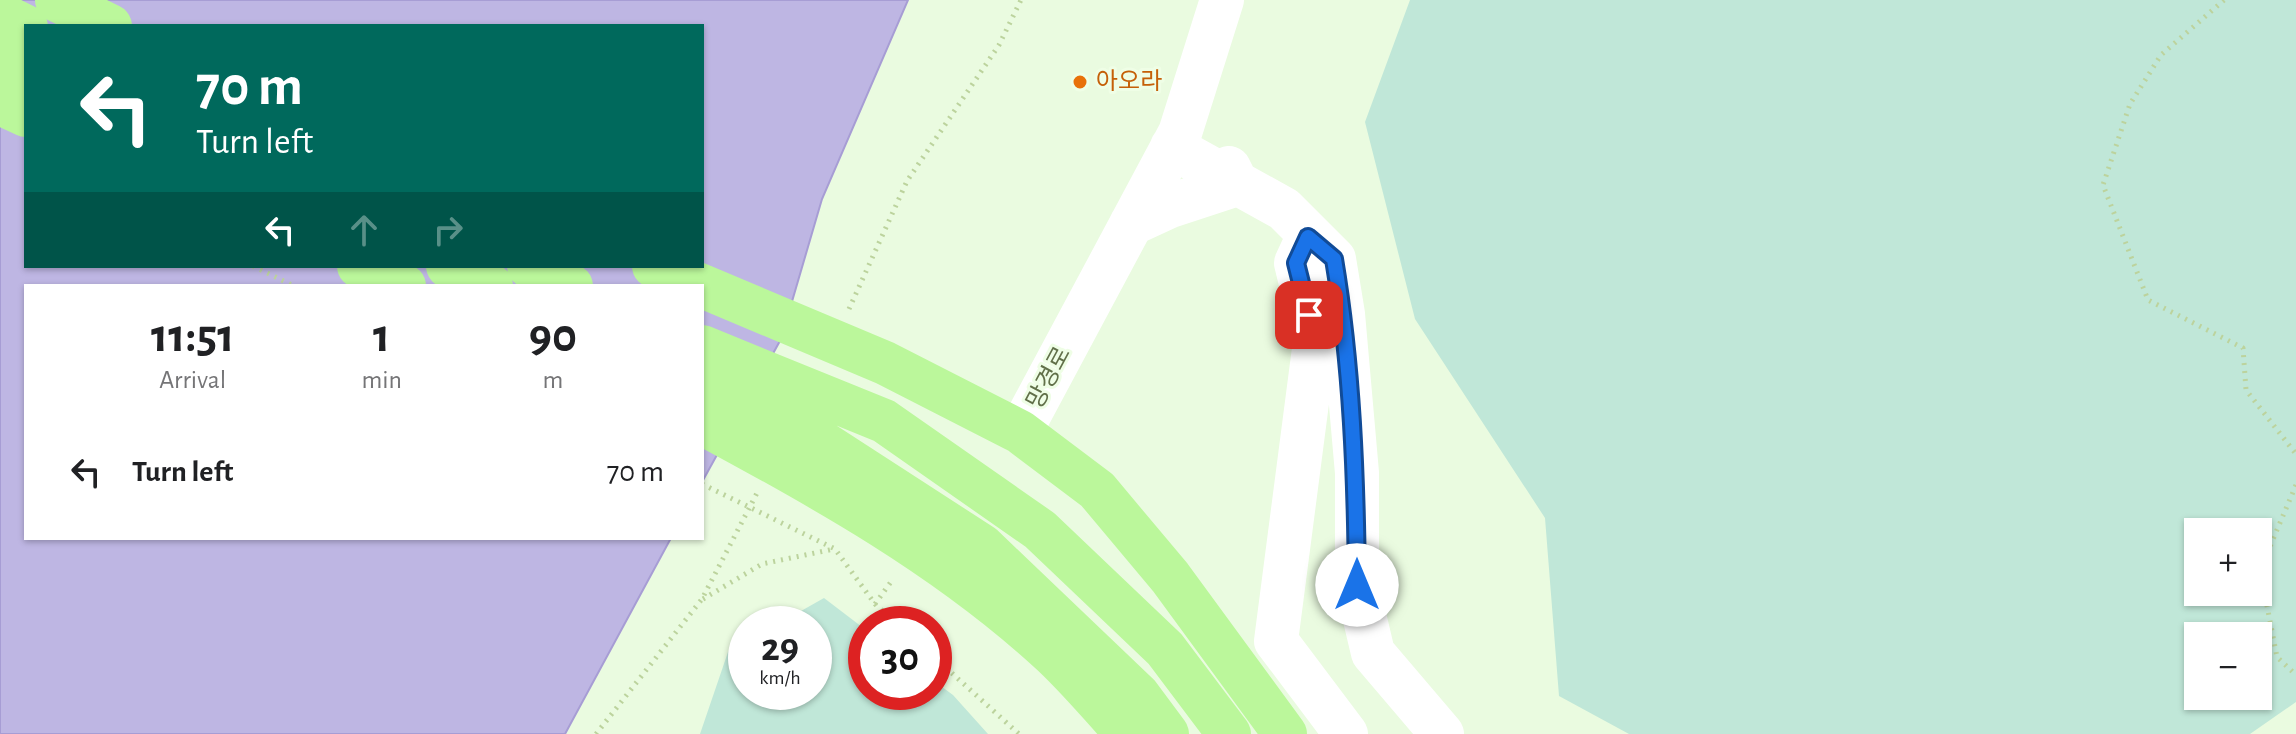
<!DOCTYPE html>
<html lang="en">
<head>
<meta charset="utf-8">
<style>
  body { margin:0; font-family:"Alegreya Sans","Noto Sans KR",sans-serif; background:#f2f2f2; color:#202124; height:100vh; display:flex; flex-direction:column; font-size:30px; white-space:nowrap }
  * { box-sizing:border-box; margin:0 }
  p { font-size:26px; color:#757577 }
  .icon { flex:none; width:44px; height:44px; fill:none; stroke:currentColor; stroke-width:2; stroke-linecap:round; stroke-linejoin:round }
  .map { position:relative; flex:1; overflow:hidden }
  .details { position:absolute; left:24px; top:284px; width:680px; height:256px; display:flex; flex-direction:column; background:#fff; border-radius:0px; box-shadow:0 2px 6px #0004 }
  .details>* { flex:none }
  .banner { position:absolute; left:24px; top:24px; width:680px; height:244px; border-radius:0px; box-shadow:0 2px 6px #0004; background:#00695c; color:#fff; overflow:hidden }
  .controls { position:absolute; left:2184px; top:518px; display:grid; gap:16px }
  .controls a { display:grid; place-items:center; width:88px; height:88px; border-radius:0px; background:#fff; box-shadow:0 2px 6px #0004; font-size:40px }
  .speed { position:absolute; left:728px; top:606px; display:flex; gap:16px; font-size:40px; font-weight:700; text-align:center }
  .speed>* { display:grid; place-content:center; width:104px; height:104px; border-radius:50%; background:#fff; box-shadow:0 2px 6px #0004; line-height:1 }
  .speed small { font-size:20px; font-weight:400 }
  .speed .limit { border:12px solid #d22; background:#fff; color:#111 }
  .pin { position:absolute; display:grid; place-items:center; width:68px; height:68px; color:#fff; margin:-34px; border-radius:16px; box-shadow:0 4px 12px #0006 }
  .me { position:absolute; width:88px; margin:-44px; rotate:0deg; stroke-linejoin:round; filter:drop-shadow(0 0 6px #0008) }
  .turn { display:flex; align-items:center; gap:28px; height:168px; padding:0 40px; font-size:36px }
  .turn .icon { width:104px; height:104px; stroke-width:2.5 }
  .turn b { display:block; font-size:56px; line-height:68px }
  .lanes { display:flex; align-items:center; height:76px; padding:0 40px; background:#0003; justify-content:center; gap:40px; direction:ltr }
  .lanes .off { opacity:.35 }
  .eta { display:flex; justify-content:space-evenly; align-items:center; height:136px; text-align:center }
  .eta b { font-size:48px; font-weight:700; line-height:56px }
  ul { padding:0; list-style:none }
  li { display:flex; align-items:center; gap:24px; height:104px; padding:0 40px }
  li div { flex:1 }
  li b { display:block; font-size:30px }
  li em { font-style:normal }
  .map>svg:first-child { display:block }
  .green { fill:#c0e7d8; fill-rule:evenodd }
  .water { fill:#beb6e3; stroke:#a79dd4; stroke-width:2; fill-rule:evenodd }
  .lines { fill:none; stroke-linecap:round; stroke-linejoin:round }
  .path { stroke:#bcd39d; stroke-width:5; stroke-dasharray:2 6; stroke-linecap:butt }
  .minor { stroke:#fff; stroke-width:44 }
  .major { stroke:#bbf79b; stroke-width:44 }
  .route-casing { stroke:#114b97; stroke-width:20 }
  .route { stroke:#1a73e8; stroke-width:14 }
  .food-dot { fill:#e8710a; stroke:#effee6; stroke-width:3 }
  .labels { text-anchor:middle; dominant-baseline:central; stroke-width:6; stroke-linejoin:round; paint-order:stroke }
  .food-label { font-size:24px; fill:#c56008; stroke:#effee6; text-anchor:start }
  .street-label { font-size:24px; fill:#617049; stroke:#effee6 }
</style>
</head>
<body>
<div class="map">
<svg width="2296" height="734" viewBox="0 0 2296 734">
  <rect width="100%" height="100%" fill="#eafbe0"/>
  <path class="green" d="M1410 0H2296V702L2250 734H1629L1559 696 1545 518 1415 319 1365 122ZM2198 532H2258V592H2198ZM2198 636H2258V696H2198Z
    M824 598 866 630V692H934V681L953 695 988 734H700L728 652 746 642V692H814V624H778Z"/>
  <path class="water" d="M0 0H908L822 199 781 339 702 482V286H26V538H671L565 734H0ZM26 26H702V266H26Z"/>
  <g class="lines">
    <path class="path" d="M2224 0 2161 55 2130 104 2103 185 2148 300 2243 348 2246 390 2296 454
      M253 266 294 286
      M849 309 907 181 999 45 1021 0
      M702 484 835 549 875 604 897 624
      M2296 485 2260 570 2277 657 2296 675
      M703 599 762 564 834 549
      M875 604 893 579
      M934 657 1019 734
      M596 734 702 599 757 493"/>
    <path class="minor" d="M1172 147 1284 209 1334 259 1343 314 1357 473V585L1373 653 1442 734
      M1131 224 1170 206 1237 184 1229 168
      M1308 237 1296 263 1315 341 1276 641 1346 734
      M1020 432 1180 133 1222 0"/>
    <path class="major" d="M57 0 110 26
      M0 14 26 27
      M0 59 26 71
      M0 103 26 115
      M359 266 404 286
      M448 266 491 286
      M529 266 571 286
      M654 266 702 286
      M702 286 885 363 1020 432 1097 490 1170 577 1285 734
      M702 347 884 421 1040 530 1165 649 1229 734
      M702 384 809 434 982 546 1138 695 1167 734
      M702 423C823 488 945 556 1048 650 1076 675 1101 706 1127 734"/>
  </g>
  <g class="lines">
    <g class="route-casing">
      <path id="route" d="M1309 315 1296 263 1308 237 1334 259C1352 367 1356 476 1357 585"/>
    </g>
    <use href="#route" class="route"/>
  </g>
  <circle class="food-dot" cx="1080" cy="82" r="8"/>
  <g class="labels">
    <g class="food-label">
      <text x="1096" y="82">아오라</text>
    </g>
    <g class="street-label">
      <text transform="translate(1049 378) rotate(-62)">망경로</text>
    </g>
  </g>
</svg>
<div class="controls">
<a>+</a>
<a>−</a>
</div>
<div class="speed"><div>29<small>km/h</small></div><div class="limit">30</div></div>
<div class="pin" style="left:1309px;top:315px;background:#d93025"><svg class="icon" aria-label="arrive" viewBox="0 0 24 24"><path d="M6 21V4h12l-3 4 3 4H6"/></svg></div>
<svg class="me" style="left:1357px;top:585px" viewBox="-20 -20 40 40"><circle r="19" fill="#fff"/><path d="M0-13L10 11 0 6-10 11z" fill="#1a73e8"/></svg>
<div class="banner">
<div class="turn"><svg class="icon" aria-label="left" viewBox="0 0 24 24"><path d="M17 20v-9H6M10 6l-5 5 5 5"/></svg><div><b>70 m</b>Turn left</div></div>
<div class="lanes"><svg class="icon" aria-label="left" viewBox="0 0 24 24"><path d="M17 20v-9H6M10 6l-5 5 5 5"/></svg><svg class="icon off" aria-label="ahead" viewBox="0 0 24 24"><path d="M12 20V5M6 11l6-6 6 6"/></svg><svg class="icon off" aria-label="right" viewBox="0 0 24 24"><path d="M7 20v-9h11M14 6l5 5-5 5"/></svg></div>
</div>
<section class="details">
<div class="eta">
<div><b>11:51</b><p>Arrival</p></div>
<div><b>1</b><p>min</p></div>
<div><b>90</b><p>m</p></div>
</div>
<ul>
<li><svg class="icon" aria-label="left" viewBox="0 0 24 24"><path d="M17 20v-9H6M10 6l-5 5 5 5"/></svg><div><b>Turn left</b></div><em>70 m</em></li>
</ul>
</section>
</div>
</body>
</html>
